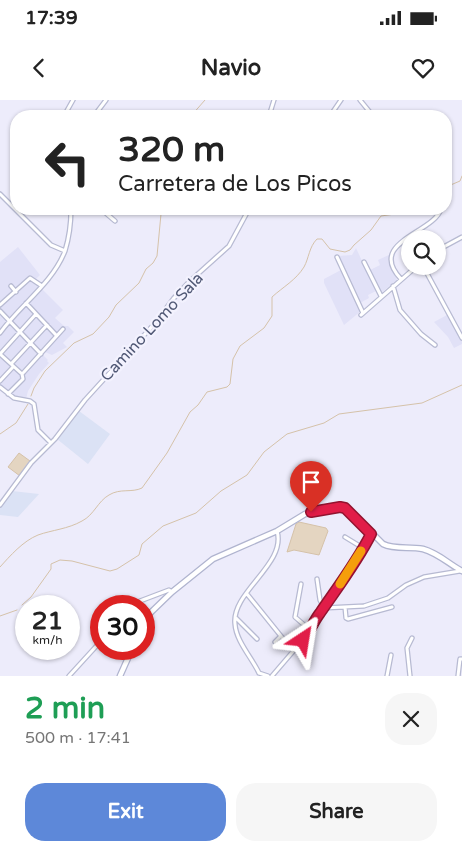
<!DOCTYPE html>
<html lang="en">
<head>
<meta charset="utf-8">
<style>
  body { margin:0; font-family:"Varela Round",sans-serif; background:#f6f6f6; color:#222; height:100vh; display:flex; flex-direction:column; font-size:19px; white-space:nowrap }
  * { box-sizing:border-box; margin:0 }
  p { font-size:16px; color:#767676 }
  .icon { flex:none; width:28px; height:28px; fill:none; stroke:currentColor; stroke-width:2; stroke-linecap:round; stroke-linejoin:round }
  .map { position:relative; height:576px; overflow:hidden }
  .details { display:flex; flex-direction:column; background:#fff; flex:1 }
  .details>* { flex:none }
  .top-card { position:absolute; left:10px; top:10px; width:442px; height:105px; border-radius:20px; box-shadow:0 1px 4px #0004; background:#fff; color:#222; overflow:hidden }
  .controls { position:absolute; left:401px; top:130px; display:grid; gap:10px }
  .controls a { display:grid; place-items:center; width:45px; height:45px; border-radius:50%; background:#fff; box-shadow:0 1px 4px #0004; font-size:25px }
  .speed { position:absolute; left:15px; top:495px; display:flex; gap:10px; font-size:25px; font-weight:700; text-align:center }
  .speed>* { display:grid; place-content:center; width:65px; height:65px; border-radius:50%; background:#fff; box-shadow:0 1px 4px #0004; line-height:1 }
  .speed small { font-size:12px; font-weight:400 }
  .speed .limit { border:8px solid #d22; background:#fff; color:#111 }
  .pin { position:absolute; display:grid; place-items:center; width:42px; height:42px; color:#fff; margin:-51px -21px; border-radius:50% 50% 50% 0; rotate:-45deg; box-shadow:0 0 5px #0007 }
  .pin .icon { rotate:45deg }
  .me { position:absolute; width:55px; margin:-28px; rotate:33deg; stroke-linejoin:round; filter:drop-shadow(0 0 4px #0008) }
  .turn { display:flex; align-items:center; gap:18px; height:105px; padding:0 25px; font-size:22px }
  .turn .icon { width:65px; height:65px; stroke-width:2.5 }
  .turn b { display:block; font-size:35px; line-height:42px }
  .round { display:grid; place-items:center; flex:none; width:52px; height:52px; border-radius:20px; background:#f6f6f6 }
  .overview { display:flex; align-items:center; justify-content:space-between; height:85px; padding:0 25px }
  h1 { font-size:30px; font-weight:700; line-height:38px; color:#1e9e55 }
  .button { display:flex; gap:10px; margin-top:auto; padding:10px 25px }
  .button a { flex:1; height:58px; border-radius:20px; background:#5d88d9; color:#fff; font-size:20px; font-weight:700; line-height:58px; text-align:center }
  .button a+a { background:#f6f6f6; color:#222 }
  .status { display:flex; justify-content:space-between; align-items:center; height:35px; padding:0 25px; background:#fff; direction:ltr }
  .status svg { height:14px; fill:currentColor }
  header { display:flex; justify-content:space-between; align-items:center; height:65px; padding:0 25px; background:#fff; font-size:22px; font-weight:700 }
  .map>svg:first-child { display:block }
  .residential { fill:#e1e1f7 }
  .commercial { fill:#dbe2f5 }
  .water { fill:#e4d5c1; stroke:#d5c2a9 }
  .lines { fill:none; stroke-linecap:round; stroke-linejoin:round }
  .stream { stroke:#d5c2a9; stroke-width:1 }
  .minor-casing { stroke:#b7bad2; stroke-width:5.5 }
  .secondary-casing { stroke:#b0b4cf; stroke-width:7 }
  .minor { stroke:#fff; stroke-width:3 }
  .secondary { stroke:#fff; stroke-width:4.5 }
  .route-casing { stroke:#92132f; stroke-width:12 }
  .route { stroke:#e11d48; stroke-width:9 }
  .slow { stroke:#f59e0b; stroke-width:9 }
  .labels { text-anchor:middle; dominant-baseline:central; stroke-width:4.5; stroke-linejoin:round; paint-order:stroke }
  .street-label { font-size:16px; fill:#505875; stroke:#f3f2fe }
</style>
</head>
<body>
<div class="status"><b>17:39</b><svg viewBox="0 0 49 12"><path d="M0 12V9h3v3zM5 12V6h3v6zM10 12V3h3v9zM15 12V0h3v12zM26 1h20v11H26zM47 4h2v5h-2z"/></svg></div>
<header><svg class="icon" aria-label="back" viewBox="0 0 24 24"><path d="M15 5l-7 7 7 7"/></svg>Navio<svg class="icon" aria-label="heart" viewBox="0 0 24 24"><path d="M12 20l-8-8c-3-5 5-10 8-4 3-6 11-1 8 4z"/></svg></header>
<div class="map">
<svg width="462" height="576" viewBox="0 0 462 576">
  <rect width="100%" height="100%" fill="#edecfb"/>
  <path class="residential" d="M18 147 40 175 36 179 44 186 42 189 63 210 55 218 64 226H68L74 232 63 243 67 247 52 255 45 252 42 254 48 260 47 261 49 263 39 274 28 291 25 303 14 300 0 289V162Z
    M356 148 376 191 368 195 369 198 360 203 338 156 352 155Z
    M391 154V164L397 180 381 193 370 170 380 165 378 160Z
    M341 170 361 211 344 225 324 183V179Z
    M447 215 462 240V244L454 248 448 237 434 222Z"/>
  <path class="commercial" d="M79 311 110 334 88 364 57 339Z
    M12 391 39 394 18 417 0 415V408Z"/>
  <path class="water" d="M19 353 30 361 20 376 8 367Z
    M299 422 326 428 328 431 319 455 294 450 287 452 296 424Z"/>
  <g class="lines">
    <path class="stream" d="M191 16 205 0
      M446 87 460 81 462 76
      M31 296 34 288 45 271 74 243 93 234 109 217 116 205 139 183 146 169 153 163 157 156 161 114 159 109
      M0 334 16 323 28 304
      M0 467C10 456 23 441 38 435 52 430 68 429 82 421 94 415 98 401 109 395 120 388 132 393 142 388L167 353 190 312 198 305 207 292 227 287 230 284 233 259 240 246 264 228 272 216V197C283 187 296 180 304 167 309 158 309 147 317 139H322L330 149 345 152 350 150 354 145 371 130 381 116 395 114 403 109
      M22 505 31 497 51 469V464L60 460 72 461 110 471 117 469 139 455 142 444 163 426 196 413 221 391 247 375 264 352 287 334 324 323 339 314 422 303 462 285
      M0 516 17 510"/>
    <g class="minor-casing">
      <path id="minor" d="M360 0 373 16
        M64 16 73 0
        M94 16 106 0
        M269 16 274 0
        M330 16 341 0
        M0 94 51 145 65 151
        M101 109 115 121
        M438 150 462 137
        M337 157 363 213
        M364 162 381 196
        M423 166 462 238
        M401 179C366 142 434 133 441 109
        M11 186 16 192
        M393 186 400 210 421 234 435 245
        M26 203 56 235
        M0 205 30 178 42 186
        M0 211 41 254
        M361 215 417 166
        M0 233C20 205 52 184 65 151 69 138 71 122 71 109
        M0 254 36 214
        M0 254 22 274
        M11 264 47 225
        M0 281 13 267
        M0 287 14 298 30 301 34 304 38 330 51 343
        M8 294 23 279 22 274 24 272 63 229
        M0 405 31 363 55 339 85 300 156 222 174 198 190 181 229 146 249 109
        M345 437 363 448
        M317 479 320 500 324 508
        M301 484 295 517 310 530
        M247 494 293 551
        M134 506 140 501 169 490 172 492
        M345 507 346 518 348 519 392 507
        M324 508 364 506 388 498 406 485 424 477 460 471
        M236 518 257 539
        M275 542 280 537
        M259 573C252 558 236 541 235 524 231 492 287 464 277 431
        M259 573 268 576
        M69 576 101 541
        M272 576 308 534 317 518 371 434
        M387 576 391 555
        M410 576 407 548 412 538
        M458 576 460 559H462"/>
    </g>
    <g class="secondary-casing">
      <path id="secondary" d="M144 519 172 492 213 459 277 431 305 414 340 407 348 409 383 444C395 450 410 446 423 449 438 453 449 464 462 471
        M120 576 132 549"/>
    </g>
    <use href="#minor" class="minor"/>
    <use href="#secondary" class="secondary"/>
  </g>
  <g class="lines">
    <g class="route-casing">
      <path id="route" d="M303 540C310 532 313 522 320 513 337 488 357 462 371 434L345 408 340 407 311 412"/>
    </g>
    <use href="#route" class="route"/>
    <path class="slow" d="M340 484 361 451"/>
  </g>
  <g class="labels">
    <g class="street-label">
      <text transform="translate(152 227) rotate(-47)">Camino Lomo Sala</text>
    </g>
  </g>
</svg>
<div class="controls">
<a><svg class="icon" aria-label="search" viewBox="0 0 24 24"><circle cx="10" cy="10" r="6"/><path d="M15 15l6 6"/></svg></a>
</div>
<div class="speed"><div>21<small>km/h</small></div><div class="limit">30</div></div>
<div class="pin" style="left:311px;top:412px;background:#d93025"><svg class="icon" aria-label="arrive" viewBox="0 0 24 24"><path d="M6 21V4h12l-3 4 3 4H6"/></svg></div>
<svg class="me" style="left:303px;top:540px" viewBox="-20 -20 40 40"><path d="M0-17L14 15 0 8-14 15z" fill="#e11d48" stroke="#fff" stroke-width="4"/></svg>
<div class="top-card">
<div class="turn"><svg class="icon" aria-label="left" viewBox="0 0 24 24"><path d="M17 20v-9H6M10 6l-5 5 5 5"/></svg><div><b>320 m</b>Carretera de Los Picos</div></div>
</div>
</div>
<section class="details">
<div class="overview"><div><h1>2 min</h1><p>500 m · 17:41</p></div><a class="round"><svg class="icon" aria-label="close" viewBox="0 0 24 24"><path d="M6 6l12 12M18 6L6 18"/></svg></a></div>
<div class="button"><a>Exit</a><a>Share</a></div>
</section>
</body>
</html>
